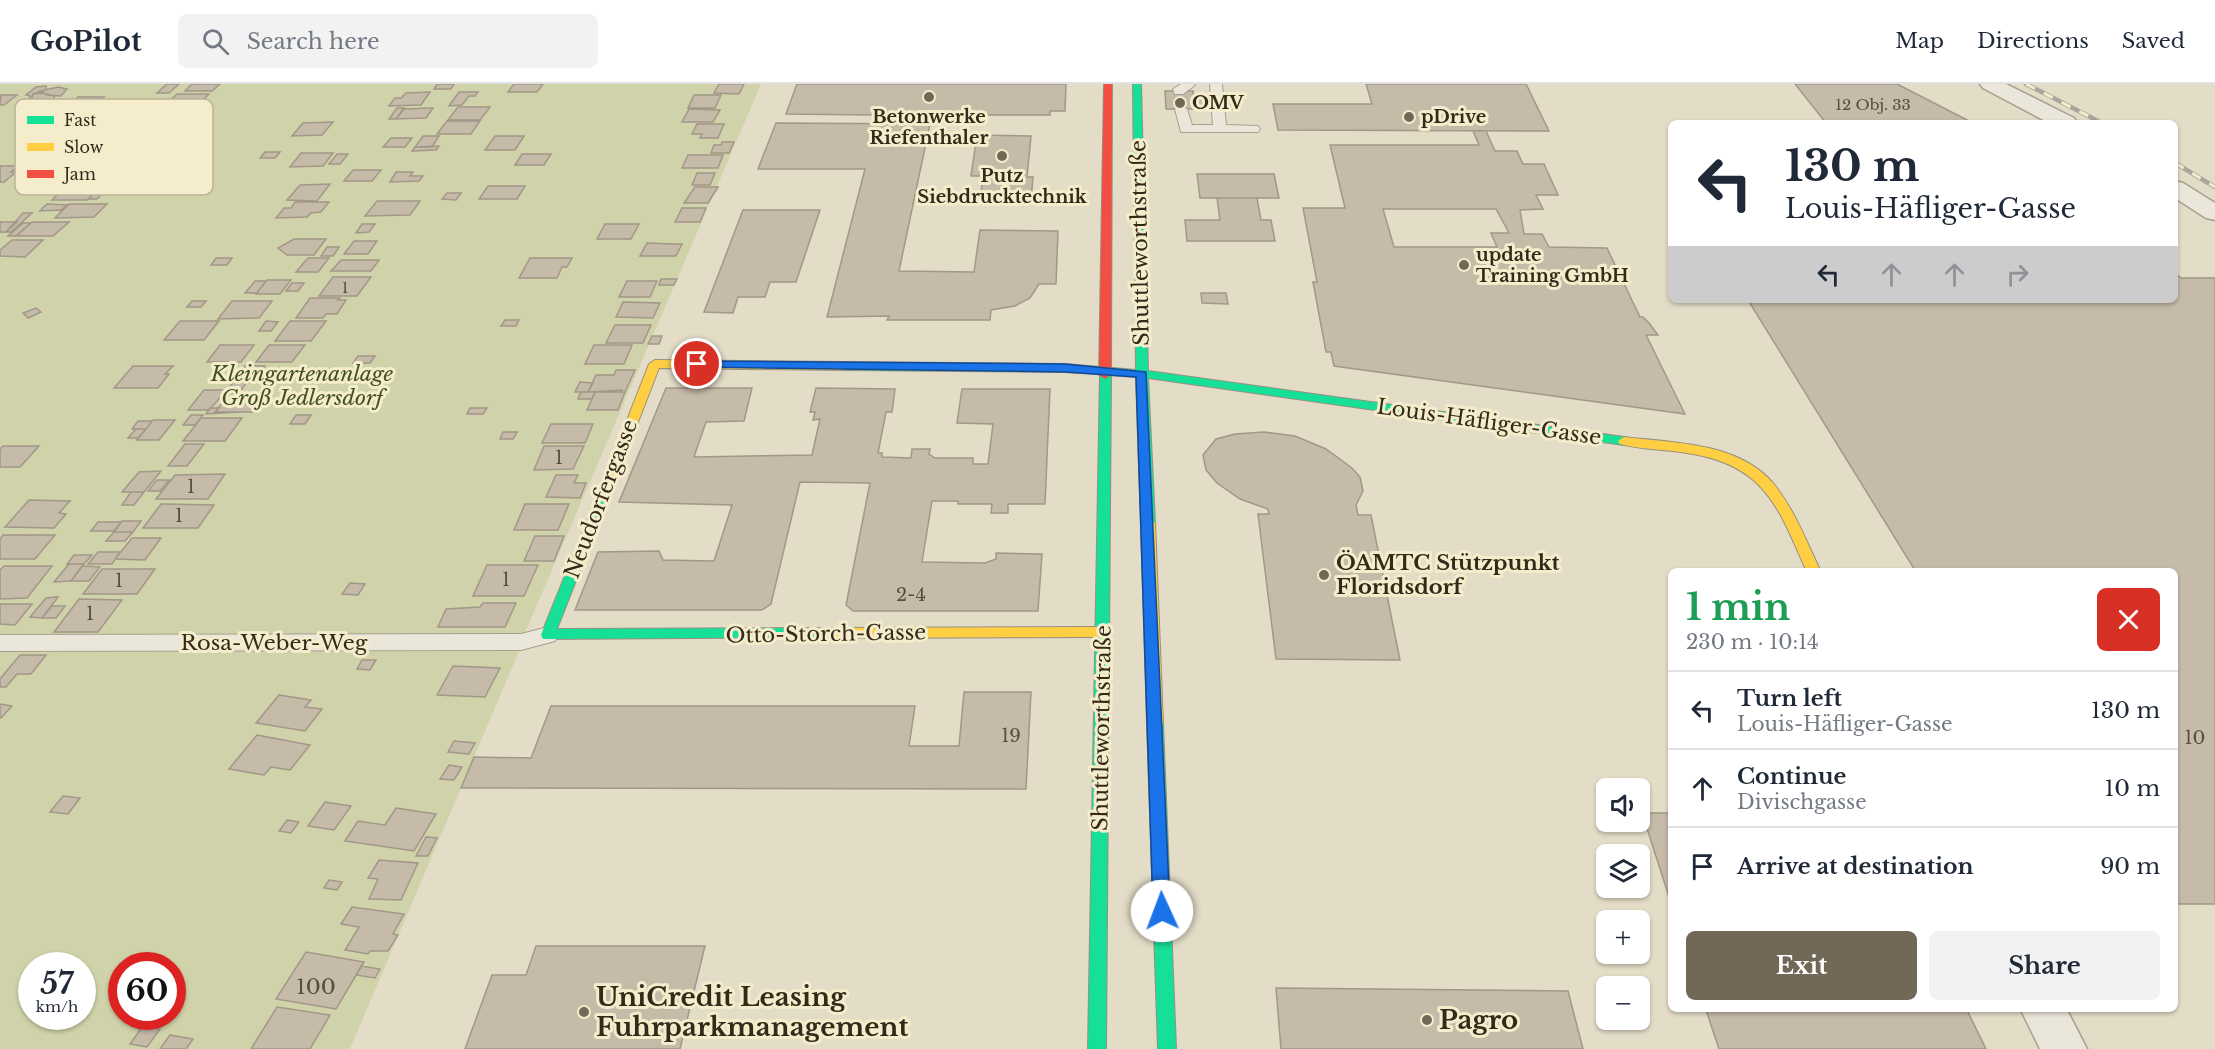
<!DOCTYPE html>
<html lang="en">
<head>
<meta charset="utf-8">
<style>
  body { margin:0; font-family:"Libre Baskerville",serif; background:#f2f2f3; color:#1f2937; height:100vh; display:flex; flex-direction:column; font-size:22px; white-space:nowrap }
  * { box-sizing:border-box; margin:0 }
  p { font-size:20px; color:#747a83 }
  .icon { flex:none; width:33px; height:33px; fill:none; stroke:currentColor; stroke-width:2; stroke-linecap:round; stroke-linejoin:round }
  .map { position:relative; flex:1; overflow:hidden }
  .side { position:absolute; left:1668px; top:484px; width:510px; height:444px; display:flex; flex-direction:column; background:#fff; border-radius:9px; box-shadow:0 2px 4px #0004 }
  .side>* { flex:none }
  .hud { position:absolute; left:1668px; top:36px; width:510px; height:183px; border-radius:9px; box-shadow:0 2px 4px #0004; background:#fff; color:#1f2937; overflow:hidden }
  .controls { position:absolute; left:1596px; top:694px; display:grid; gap:12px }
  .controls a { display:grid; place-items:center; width:54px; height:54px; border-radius:9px; background:#fff; box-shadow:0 2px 4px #0004; font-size:30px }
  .speed { position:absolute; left:18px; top:868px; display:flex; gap:12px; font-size:30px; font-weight:700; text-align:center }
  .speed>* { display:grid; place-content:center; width:78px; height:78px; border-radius:50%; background:#fff; box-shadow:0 2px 4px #0004; line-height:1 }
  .speed small { font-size:15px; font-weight:400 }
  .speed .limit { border:9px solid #d22; background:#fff; color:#111 }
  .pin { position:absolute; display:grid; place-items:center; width:51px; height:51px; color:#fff; margin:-26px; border:3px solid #fff; border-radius:50%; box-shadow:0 2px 6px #0007 }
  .me { position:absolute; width:66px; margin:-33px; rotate:358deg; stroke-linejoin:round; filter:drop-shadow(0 0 4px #0008) }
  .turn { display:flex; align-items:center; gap:21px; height:126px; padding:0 18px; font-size:27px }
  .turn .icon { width:78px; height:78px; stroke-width:2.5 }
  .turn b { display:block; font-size:42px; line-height:51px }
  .lanes { display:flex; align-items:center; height:57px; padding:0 18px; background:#0003; justify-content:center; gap:30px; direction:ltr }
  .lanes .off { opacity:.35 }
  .round { display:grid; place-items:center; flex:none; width:63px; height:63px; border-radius:9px; background:#f2f2f3 }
  .overview { display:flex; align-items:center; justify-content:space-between; height:102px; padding:0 18px }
  h1 { font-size:36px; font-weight:700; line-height:45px; color:#1e9e55 }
  .action { display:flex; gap:12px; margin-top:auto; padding:12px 18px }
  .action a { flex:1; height:69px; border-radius:9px; background:#716857; color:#fff; font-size:24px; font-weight:700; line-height:69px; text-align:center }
  .action a+a { background:#f2f2f3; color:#1f2937 }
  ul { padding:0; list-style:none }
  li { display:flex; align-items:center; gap:18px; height:78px; padding:0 18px; border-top:2px solid #e0e1e3 }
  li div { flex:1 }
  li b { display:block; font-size:22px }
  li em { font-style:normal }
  header { display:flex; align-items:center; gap:36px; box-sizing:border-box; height:84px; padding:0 30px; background:#fff; border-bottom:2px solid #e0e1e3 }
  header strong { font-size:28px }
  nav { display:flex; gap:33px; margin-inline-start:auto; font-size:21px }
  .search { width:420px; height:54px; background:#f2f2f3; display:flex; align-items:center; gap:15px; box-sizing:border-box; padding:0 21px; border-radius:9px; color:#747a83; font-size:22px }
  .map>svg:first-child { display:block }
  .green { fill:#d0d3a9; fill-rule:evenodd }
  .building { fill:#c6baa9; stroke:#a29788; stroke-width:1.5; fill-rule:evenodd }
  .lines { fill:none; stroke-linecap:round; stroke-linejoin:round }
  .lane-casing { stroke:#a7a091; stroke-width:2 }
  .street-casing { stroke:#a7a091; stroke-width:3 }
  .fast-casing { stroke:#979081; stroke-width:2 }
  .slow-casing { stroke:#979081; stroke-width:2 }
  .jam-casing { stroke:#979081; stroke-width:2 }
  .lane { fill:#eae6da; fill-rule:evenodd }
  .street { fill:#eae6da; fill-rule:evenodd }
  .fast { fill:#16e098; fill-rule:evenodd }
  .slow { fill:#ffcf43; fill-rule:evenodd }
  .jam { fill:#f24e42; fill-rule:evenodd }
  .rail-casing { stroke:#a9a59a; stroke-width:4.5 }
  .rail { stroke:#f5eccc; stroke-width:3; stroke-dasharray:10; stroke-linecap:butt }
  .route { fill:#1a73e8; stroke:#114b97; stroke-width:1.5 }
  .poi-dot { fill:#716857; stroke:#f5eccc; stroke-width:2 }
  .labels { text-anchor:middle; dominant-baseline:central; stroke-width:6; stroke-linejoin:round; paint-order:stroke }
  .far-number-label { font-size:15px; fill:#584d3e }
  .far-poi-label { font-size:18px; font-weight:bold; fill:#34291b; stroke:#f5eccc; text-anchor:start }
  .number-label { font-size:18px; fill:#584d3e }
  .street-label { font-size:21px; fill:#34291b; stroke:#f5eccc }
  .park-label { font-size:21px; font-style:italic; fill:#425121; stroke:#f5eccc }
  .poi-label { font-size:21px; font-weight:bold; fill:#34291b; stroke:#f5eccc; text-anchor:start }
  .near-number-label { font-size:21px; fill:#584d3e }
  .near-poi-label { font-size:26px; font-weight:bold; fill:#34291b; stroke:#f5eccc; text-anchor:start }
  .key { fill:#f5eccc; stroke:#bbb297; stroke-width:1.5 }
  .key-label { font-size:16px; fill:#34291b }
</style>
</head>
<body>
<header>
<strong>GoPilot</strong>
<div class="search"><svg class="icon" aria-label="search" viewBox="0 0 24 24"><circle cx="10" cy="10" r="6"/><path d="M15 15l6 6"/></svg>Search here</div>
<nav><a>Map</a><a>Directions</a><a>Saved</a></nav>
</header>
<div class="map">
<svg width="2215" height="965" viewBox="0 0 2215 965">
  <rect width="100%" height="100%" fill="#e3dcc7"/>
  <path class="green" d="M0 0H761L521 558 520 565 350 965H0ZM32 882H82V933H32ZM122 882H172V933H122Z"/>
  <path class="building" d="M167 0H179L169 9H157Z
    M192 0H220L212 7H185Z
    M437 0H454L451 5H434Z
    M514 0H543L537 8H508Z
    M719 0H744L739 10 714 9Z
    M797 0H1066L1065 27H1050V31H929L928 35H876V31L786 30Z
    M1366 0H1526L1549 47 1278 46 1273 20H1372Z
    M1795 0H1897L1973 39H1826Z
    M36 3 46 2V6L33 10 30 20H27L30 12 26 11Z
    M58 3 67 5 61 12 47 11 40 7Z
    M1165 7H1193L1195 25H1166Z
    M430 8 421 21 389 22 395 14H401L406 9Z
    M459 8H478L475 12H469L462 21 449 22Z
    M42 9 55 12 53 16 29 20 33 10Z
    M177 10H209L196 23H163Z
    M17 11 4 21H0L1 11Z
    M694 11H721L715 24H688Z
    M78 13H104L89 26 61 28Z
    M1194 14H1236L1238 25H1195Z
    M458 23H490L480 36H448Z
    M397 24H404L396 35H389Z
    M431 24H433L426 34 396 35 404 25Z
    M689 25 720 26 713 38H682Z
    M447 37H480L471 50H437Z
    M333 38 322 51 292 52 303 39Z
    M776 39 930 40 899 187 974 188 980 146 1058 147 1056 200H1039L1030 214 1015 222 991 226 990 236H887L889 232 827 233 865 85H758Z
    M697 40H724L718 54H700L702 50H692Z
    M1473 47H1486L1495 67H1517L1523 80H1544L1558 111H1536L1543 125 1520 126 1524 150H1542L1549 163 1607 164 1640 233H1643L1649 239 1658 251H1646L1685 330 1334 282 1331 268H1326L1313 198H1317L1303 124H1345L1330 61H1479ZM1383 125H1496L1509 149H1491L1497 163H1394Z
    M977 51 1031 52 1027 93H1033L1031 116H980L983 92H971Z
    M423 52H439L432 63H415Z
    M495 52H524L515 66H485Z
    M391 54H412L405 63H383Z
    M722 58H734L729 69H711L714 61H721Z
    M439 62 436 66 412 67 415 63Z
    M265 68H280L275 74H260Z
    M301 69H333L323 82 290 83Z
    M337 70H348L340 80H329Z
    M522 70H551L544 81H515Z
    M688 71H723L718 84H682Z
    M0 82H18L11 88H16L4 98H0Z
    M353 86H381L372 97H344Z
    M396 88H413L410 92H423L419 97 390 98Z
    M697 89H715L710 101H692Z
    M1197 90H1274L1279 114H1200Z
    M330 100 317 117 287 116 300 101Z
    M67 101 103 102 87 116H52Z
    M102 102H110L97 115H88Z
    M488 102H525L517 115H479Z
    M695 103H718L708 119H684Z
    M447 109H461L456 116 442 115Z
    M1217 114H1257L1261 136H1271L1275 157H1187L1185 136H1220Z
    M377 117H420L410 131 365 132Z
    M295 118H329L321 128 311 129 307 133 276 134 284 124H291Z
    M47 120 67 121 61 126 40 127Z
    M69 120H107L94 133 55 134Z
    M682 124H706L700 138H675Z
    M743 126H820L796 198H770L765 213H738L733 229 704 228Z
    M23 129H32L11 148H6Z
    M0 138H17L6 148H0Z
    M32 138H69L53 152H16Z
    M23 139H31L16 152H8Z
    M362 140H375L369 148 356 149Z
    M605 140H639L631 155H597Z
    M294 155H326L314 171H287L278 164Z
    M12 156H43L25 173 0 172V166Z
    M354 157H377L368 170H344Z
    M647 159 673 160H682L676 172H640Z
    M327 163H339L333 172H321Z
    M216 174H232L227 181H211Z
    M308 174H329L318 188H296Z
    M530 174H572L567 183H562L557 194H519Z
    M341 176H379L371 187H331Z
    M2175 189 2181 194H2215V820H2175V488H1916L1748 216H2175Z
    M333 193H371L357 212H319Z
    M661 195H677L674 201H659Z
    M267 196H291L280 210H256Z
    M255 197H266L257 209H245Z
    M627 197H657L650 213H619Z
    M292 199H304L298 207H286Z
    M1201 209H1226L1228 220 1202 219Z
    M310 214H340L338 216H346L337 230H326L323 234H296Z
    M192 217H206L201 223H187Z
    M232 217H272L259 234 218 235Z
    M623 218 660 219 653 234 616 233Z
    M36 224 41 228 28 234 23 229Z
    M505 236H519L516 242H501Z
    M180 237H219L204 256H164Z
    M266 237 278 238 271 247H259Z
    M290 237H326L311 257H275Z
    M615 241H651L643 259H606Z
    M652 252H662L659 260H648Z
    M220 261H254L241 278H207Z
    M269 261H305L292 278H256Z
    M594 261H632L624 280H585Z
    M358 272H375L370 279H353Z
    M246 281 265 282 251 299H246L242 305H228Z
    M133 282H173L165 290H169L158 304H114Z
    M616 286H635L625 308H621L622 306 588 308 596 291H614Z
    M580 298 593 299 588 308H575Z
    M666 304H752L744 337 706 338 694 373 812 371 820 335 813 336 815 328H810L816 304 895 305 892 328H886L878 369H882V373L911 374 912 365H930L929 370 935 374H973V380H988L993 340 957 339 962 305H1050L1045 420H1008V429H991L992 420H958V417H932L922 478 985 479 996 475V469L1042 470 1038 527H853L846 521 870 399 800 398 771 520 762 526H575L598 468 659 467 663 476 714 477 732 421 619 418Z
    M204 306H227L209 326H188Z
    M581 308H595L592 315H578Z
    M595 308H625L618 326H587Z
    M230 309 268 310 254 328H215Z
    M210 324H219L215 328H241L206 330Z
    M470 324H487L483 330H467Z
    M191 331H203L195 341H183Z
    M296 331H311L305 340H290Z
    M201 334H242L225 357H183Z
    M153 336H175L159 356H137Z
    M138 337H152L146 345H132Z
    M551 340H593L585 359H542Z
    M136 345H146L138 354H128Z
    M503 348H517L513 355H500Z
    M1264 348 1295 352 1326 365 1352 384 1360 393 1363 407 1356 421 1358 431H1371L1400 576 1276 575 1258 430H1269L1268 425 1240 415 1217 399 1206 386 1203 371 1216 355 1235 350Z
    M185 360H204L187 382H168Z
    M3 362H39L20 383H0V365Z
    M544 362H584L573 385 534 386Z
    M161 387 144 408H122L139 388Z
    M225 390 208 415H156L175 391Z
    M556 391H578L574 399H586L580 414 546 413Z
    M157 396H169L160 407H148Z
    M131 408H144L134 421H122Z
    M29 416 70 417 59 429 66 430 54 444 5 443Z
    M161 420H165L214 421 198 444H143Z
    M525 420H569L558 446H514Z
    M122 437H141L133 448H114Z
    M98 438H121L114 447H91Z
    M114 448H133L125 457H106Z
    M3 451H55L35 475H0V455Z
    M535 452H564L554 477H524Z
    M132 454H161L145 476 115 475Z
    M98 468H120L112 480H88Z
    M74 471H92L84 480H67Z
    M69 480H84L71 497 54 498Z
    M487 481H538L524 512H473Z
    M4 482H52L27 514 0 515V486Z
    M82 482 100 483 89 497H71Z
    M102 485H155L137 510H83Z
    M350 499 365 500 358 511 342 510Z
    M58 513 42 534 30 533 46 514Z
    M79 515 122 516 98 548H54Z
    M483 519H516L505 543H438L446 525 480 523Z
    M0 520H32L15 541 0 540Z
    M52 522H65L56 534H42Z
    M20 571H46L31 590H17L6 603H0V595Z
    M362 576H376L370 586 357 585Z
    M453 582 500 584 485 613 437 611Z
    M964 608H1031L1026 705 461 704 474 673 531 674 551 622H915L909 662H959Z
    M279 611 311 616 305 623 322 625 305 647 256 639Z
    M0 620 12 622 1 634H0Z
    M257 651 310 661 290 686 271 683 264 691 229 685Z
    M454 657 475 659 469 670 448 668Z
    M449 681 462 683 454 696 440 695Z
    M63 712 80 714 68 730 50 728Z
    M325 718 351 722 334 746 308 742Z
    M396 724 436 730 414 767 345 757 358 737 385 741Z
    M1642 729H1671V819Z
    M287 736 299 738 291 749 279 747Z
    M426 753 437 754 428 772H416Z
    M379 776 418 779 401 816 369 815 378 795 368 794Z
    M329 796 342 798 337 806 324 804Z
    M352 823 404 830 393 850 398 851 388 867H370L368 870 345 866 359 843 341 840Z
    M536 862H705L680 965H465L492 891H526Z
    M306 868 364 878 336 925 276 915Z
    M361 882 380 885 375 894 356 891Z
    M1276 904 1568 907 1583 965H1281Z
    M277 923 330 931 310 965H251Z
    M1706 926H1967L1986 965H1719Z
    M143 942 160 945 147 963 130 960Z
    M170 951 193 955 186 965H160Z"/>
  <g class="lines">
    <g class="lane-casing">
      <path id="lane" d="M1181 0H1194L1195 1 1183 10H1175L1173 5Z
        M1210 0H1222L1226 41 1258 42 1260 45 1258 48H1181L1175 25 1181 21 1187 25 1192 41H1213Z
        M548 543 555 545 558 551 555 557 521 566 0 567V551L521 550Z"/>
    </g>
    <g class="street-casing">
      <path id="street" d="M1980 0H2006L2074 34 2077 39H2049L1983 4Z
        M2175 97 2183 99 2215 119V136L2206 134 2175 114Z
        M2021 926H2067L2087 965H2040Z"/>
    </g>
    <g class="fast-casing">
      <path id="fast" d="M1133 0H1141L1148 287 1624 353 1630 357 1624 361 1148 294 1155 439 1148 444 1141 439 1136 293 1111 291 1106 965H1088L1100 290 1065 288 845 286 839 282 845 278 1065 280 1136 286Z
        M604 406 610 410 557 545 837 544 842 545 844 549 842 553 543 555 541 551 598 410Z
        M1155 633 1160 635 1163 639 1176 965H1158L1147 639 1150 635Z"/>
    </g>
    <g class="slow-casing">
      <path id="slow" d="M655 276 845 278 851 282 845 286 659 284 610 410 609 413H599L598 410 649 280Z
        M1624 353C1672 359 1737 358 1772 398 1794 424 1806 457 1821 488H1807C1779 426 1767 383 1693 370 1669 365 1643 366 1620 360L1618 357Z
        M1148 434 1155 439 1163 639 1160 643 1155 645 1150 643 1147 639 1141 439Z
        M1103 543 1108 544 1110 548 1108 552 1103 553 837 554 832 553 830 549 832 545 837 544Z"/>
    </g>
    <g class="jam-casing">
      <path id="jam" d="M1104 0H1112L1111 291 1105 295 1099 291Z"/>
    </g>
    <use href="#lane" class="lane"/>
    <use href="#street" class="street"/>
    <use href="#fast" class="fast"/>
    <use href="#slow" class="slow"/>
    <use href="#jam" class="jam"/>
    <g class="rail-casing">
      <path id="rail" d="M2026 0 2102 39
        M2175 79 2215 103"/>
    </g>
    <use href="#rail" class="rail"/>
  </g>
  <path class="route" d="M697 277 1065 280 1146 288 1170 827 1168 832 1162 835 1156 832 1153 827 1136 293 1065 288 693 283 691 280Z"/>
  <g class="poi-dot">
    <circle cx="929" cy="13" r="6"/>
    <circle cx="1180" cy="19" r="6"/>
    <circle cx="1409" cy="33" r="6"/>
    <circle cx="1002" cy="72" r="6"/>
    <circle cx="1464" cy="181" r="6"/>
    <circle cx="1324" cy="491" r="6"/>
    <circle cx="584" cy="928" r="6"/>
    <circle cx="1427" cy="936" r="6"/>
  </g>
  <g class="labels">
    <g class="far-number-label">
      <text x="1873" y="20">12 Obj. 33</text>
      <text x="345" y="203">1</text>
    </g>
    <g class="far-poi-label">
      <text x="1192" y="19">OMV</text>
      <text x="929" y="33" text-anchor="middle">Betonwerke<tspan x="929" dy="21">Riefenthaler</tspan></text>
      <text x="1421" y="33">pDrive</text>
      <text x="1002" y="92" text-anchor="middle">Putz<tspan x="1002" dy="21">Siebdrucktechnik</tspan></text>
      <text x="1476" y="171">update<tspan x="1476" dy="21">Training GmbH</tspan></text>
    </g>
    <g class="number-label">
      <text x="559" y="374">1</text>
      <text x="191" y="403">1</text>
      <text x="179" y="432">1</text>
      <text x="506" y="496">1</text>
      <text x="119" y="497">1</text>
      <text x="911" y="511">2-4</text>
      <text x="90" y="530">1</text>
      <text x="1011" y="652">19</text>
      <text x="2195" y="654">10</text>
    </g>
    <g class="street-label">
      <text transform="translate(1140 159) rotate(-91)">Shuttleworthstraße</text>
      <text transform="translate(1489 338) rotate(8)">Louis-Häfliger-Gasse</text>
      <text transform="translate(601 415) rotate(-69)">Neudorfergasse</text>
      <text transform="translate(826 550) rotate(-1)">Otto-Storch-Gasse</text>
      <text x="274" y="559">Rosa-Weber-Weg</text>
      <text transform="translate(1102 644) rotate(-89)">Shuttleworthstraße</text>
    </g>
    <g class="park-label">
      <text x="302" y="290">Kleingartenanlage<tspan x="302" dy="24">Groß Jedlersdorf</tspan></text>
    </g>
    <g class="poi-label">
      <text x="1336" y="479">ÖAMTC Stützpunkt<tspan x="1336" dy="24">Floridsdorf</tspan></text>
    </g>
    <g class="near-number-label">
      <text x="316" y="903">100</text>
    </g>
    <g class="near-poi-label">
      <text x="596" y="913">UniCredit Leasing<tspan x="596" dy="30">Fuhrparkmanagement</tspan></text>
      <text x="1439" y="936">Pagro</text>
    </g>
  </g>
  <rect x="15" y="15" width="198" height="96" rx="9" class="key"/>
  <rect x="27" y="32" width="27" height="8" fill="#16e098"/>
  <rect x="27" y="59" width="27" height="8" fill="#ffcf43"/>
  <rect x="27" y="86" width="27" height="8" fill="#f24e42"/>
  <g class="key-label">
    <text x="64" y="42">Fast</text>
    <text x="64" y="69">Slow</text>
    <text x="64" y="96">Jam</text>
  </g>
</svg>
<div class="controls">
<a><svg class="icon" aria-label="sound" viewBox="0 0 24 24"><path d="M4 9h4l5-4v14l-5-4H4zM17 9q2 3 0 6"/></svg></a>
<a><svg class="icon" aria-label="layers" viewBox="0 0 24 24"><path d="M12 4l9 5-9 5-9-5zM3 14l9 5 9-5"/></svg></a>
<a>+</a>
<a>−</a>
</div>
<div class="speed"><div>57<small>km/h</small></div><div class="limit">60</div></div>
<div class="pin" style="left:697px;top:280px;background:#d93025"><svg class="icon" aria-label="arrive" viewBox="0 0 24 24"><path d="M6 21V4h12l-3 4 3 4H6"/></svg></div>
<svg class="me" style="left:1162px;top:827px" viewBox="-20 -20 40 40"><circle r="19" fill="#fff"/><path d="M0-13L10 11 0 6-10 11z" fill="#1a73e8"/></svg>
<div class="hud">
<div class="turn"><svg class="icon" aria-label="left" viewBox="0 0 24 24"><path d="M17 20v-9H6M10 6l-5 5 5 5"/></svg><div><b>130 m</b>Louis-Häfliger-Gasse</div></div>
<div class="lanes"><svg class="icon" aria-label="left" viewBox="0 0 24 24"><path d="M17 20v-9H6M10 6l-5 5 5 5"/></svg><svg class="icon off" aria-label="ahead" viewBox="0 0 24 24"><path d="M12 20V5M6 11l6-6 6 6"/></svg><svg class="icon off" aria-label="ahead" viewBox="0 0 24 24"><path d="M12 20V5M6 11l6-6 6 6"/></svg><svg class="icon off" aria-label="right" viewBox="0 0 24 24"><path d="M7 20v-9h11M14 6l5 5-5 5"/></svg></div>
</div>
<section class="side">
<div class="overview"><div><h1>1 min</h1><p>230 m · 10:14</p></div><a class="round" style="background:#d93025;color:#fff"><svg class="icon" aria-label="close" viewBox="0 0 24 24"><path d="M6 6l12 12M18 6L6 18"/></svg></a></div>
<ul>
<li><svg class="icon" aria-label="left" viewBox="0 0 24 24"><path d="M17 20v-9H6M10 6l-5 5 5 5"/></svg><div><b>Turn left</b><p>Louis-Häfliger-Gasse</p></div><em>130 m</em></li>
<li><svg class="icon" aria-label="ahead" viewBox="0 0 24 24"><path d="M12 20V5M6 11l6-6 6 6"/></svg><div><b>Continue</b><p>Divischgasse</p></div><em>10 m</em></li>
<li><svg class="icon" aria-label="arrive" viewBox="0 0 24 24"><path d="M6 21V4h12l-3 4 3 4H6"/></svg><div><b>Arrive at destination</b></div><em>90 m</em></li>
</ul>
<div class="action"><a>Exit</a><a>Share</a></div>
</section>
</div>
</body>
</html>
